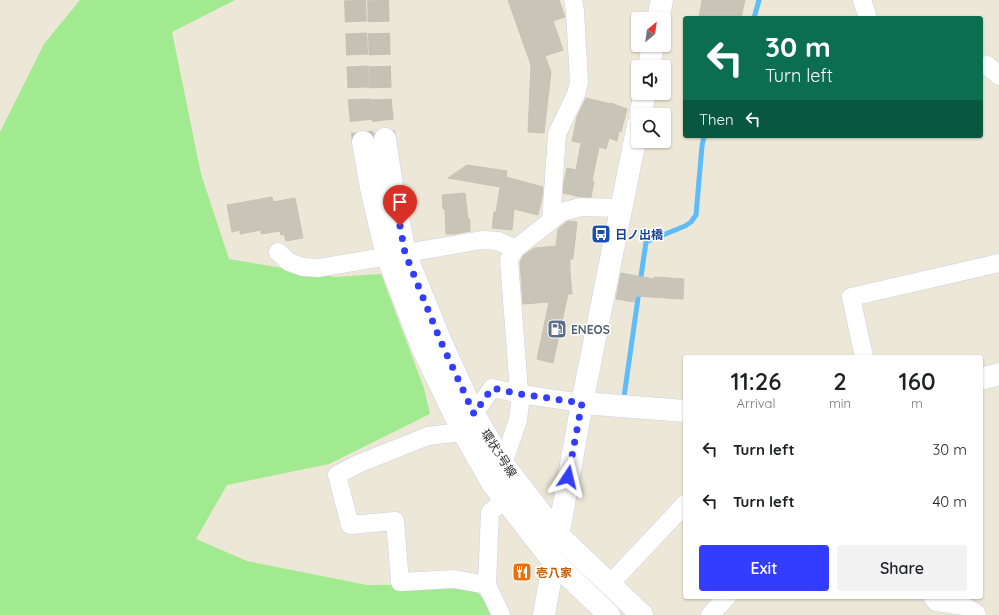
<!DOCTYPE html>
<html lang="en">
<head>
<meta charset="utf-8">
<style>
  body { margin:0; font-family:Quicksand,"Noto Sans JP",sans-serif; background:#f2f2f2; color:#202124; height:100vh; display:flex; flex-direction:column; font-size:15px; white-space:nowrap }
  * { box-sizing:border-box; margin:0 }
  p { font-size:13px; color:#757577 }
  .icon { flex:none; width:22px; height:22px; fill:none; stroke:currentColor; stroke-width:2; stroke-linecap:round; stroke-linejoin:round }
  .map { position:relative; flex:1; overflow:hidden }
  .drawer { position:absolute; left:683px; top:355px; width:300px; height:244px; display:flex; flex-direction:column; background:#fff; border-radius:4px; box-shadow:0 1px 3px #0004 }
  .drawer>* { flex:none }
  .hud { position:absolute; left:683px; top:16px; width:300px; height:122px; border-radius:4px; box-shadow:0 1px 3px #0004; background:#0b6e4f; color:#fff; overflow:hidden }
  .needle { width:26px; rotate:29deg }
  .fabs { position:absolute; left:631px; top:12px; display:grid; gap:8px }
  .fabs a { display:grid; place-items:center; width:40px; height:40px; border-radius:4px; background:#fff; box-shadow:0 1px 3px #0004; font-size:20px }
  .pin { position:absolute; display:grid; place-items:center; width:34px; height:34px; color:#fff; margin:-41px -17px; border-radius:50% 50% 50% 0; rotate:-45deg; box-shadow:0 0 4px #0007 }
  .pin .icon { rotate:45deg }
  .me { position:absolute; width:44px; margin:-22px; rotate:10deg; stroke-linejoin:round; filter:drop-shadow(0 0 3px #0008) }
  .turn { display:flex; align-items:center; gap:14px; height:84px; padding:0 16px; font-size:18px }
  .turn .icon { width:52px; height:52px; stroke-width:2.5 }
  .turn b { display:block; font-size:28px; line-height:34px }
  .then { display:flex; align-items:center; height:38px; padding:0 16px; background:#0003; gap:8px; font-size:15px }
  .eta { display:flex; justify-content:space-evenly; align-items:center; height:68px; text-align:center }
  .eta b { font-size:24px; font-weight:600; line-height:28px }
  .cta { display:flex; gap:8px; margin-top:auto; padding:8px 16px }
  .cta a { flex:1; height:46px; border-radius:4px; background:#333dff; color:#fff; font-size:16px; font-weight:600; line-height:46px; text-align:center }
  .cta a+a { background:#f2f2f2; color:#202124 }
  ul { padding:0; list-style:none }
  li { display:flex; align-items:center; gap:12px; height:52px; padding:0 16px }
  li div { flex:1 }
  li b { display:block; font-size:15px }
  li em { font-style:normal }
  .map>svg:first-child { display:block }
  .green { fill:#a1ea8f }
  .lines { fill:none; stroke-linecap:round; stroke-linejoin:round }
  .stream { stroke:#5fbcfb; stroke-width:5 }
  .building { fill:#c8c4b8; stroke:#c8c3b2 }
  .tertiary-tunnel { stroke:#c6c1b5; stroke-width:22; stroke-dasharray:22 11; stroke-linecap:butt }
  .minor-casing { stroke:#cecfe4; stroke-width:19 }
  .tertiary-casing { stroke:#cecfe4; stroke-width:23 }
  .minor { stroke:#fff; stroke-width:18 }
  .tertiary { stroke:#fff; stroke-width:22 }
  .route { stroke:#333dff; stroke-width:7; stroke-dasharray:0 12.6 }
  .labels { text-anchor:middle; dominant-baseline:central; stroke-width:3; stroke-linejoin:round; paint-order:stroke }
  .transit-label { font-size:12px; font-weight:bold; fill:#164399; stroke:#fff; text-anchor:start }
  .service-label { font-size:12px; font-weight:bold; fill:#4e5e75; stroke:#fff; text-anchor:start }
  .street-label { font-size:12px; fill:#292929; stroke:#fff }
  .food-label { font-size:12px; font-weight:bold; fill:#c56008; stroke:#fff; text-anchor:start }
</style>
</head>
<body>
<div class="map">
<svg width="999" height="615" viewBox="0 0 999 615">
  <rect width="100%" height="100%" fill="#ede7d8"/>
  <path class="green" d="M80 0H235L172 32 201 174 229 259 335 277 381 274 424 388 430 414 329 464 227 485 196 539 247 561 367 585 472 584 494 615H0V132L44 44Z"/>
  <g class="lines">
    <path class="stream" d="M754 18 759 0
      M640 283 646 242 685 226 691 222 696 215 702 146 704 136
      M624 397 639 291"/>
  </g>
  <path class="building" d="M508 0H559L565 17 553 21 563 50 545 56 551 72 544 133 528 132 531 65Z
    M702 0H745L741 18H699Z
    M586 98 611 104V103L627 109 621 132 619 131 617 141 609 138 606 149 599 147 592 181 594 182 591 197H581L563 193 564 182 567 168 576 170 581 143 572 141 577 117Z
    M467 165 507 171 506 177 543 187 542 197 538 215 514 209 512 230 492 228 494 212H496L500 187 448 178Z
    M465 193 468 219H470V231L455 234H446L445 209H443L442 195Z
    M272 197 273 202 295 198 303 238 286 241 284 234 281 235 280 231 261 234V230L240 234V230L232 232 227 205Z
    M568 221 577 222 573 259H570V272L572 294H568L553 363 537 359 549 302 523 304 520 262 523 256 534 248 556 246 558 229Z
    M621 273 654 279V277L684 279 683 299 635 296 634 302 616 299Z"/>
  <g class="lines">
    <path class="tertiary-tunnel" d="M355 0 359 103 363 142
      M378 0 381 104 385 139"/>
    <g class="minor-casing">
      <path id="minor" d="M862 0 868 18
        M987 65 999 76
        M551 221 557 134 576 94 579 82 575 11 573 0
        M278 252 289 262 303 267 319 268 482 240 498 241 515 249
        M864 357 851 297 999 263
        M474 414 492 388 520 394 582 403
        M461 428 453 433 428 436 358 464 337 475 350 525 395 521 400 582 454 579 487 585 490 512 505 500
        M503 464 518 420 520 404 509 260 515 249 562 212 581 207 621 208
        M610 584 685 504
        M487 585 501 615
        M932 597 936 602 964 606 976 613 977 615
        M710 615 727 597"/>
    </g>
    <g class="tertiary-casing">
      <path id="tertiary" d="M658 19 662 0
        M649 67 653 45
        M640 115 645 93
        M385 139 392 186 405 253 441 342 474 414 503 464 558 535 642 615
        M363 142 372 193 387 256 423 349 461 428 492 483 553 561 609 615
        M981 379 999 374
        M582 403 685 411
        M544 615 582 403 638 125"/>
    </g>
    <use href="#minor" class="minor"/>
    <use href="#tertiary" class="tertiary"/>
  </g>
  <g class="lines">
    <path class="route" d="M400 226 405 253 441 342 474 414 492 388 520 394 582 403 568 477"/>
  </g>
  <defs>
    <g id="bus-square" transform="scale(1)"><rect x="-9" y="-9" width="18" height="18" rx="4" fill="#1a4fb4" stroke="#fff"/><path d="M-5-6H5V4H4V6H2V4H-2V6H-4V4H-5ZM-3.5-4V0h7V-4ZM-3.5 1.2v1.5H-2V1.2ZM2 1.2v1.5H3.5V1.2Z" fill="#fff"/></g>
    <g id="fuel-square" transform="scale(1)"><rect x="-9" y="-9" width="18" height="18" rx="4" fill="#5c6f8a" stroke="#fff"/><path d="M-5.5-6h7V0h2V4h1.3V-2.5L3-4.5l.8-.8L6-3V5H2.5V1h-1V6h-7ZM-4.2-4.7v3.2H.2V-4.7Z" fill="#fff"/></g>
    <g id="restaurant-square" transform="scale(1)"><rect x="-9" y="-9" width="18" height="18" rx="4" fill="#e8710a" stroke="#fff"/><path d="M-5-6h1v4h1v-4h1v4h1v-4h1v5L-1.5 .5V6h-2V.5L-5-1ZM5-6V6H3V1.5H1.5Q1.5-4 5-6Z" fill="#fff"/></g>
  </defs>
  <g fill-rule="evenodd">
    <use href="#bus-square" x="601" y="234"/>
    <use href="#fuel-square" x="557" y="329"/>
    <use href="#restaurant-square" x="522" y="572"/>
  </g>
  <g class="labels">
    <g class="transit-label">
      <text x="615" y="234">日ノ出橋</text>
    </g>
    <g class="service-label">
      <text x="571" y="329">ENEOS</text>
    </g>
    <g class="street-label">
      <text transform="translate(499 453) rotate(57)">環状3号線</text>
    </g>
    <g class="food-label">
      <text x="536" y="572">壱八家</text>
    </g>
  </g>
</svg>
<div class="fabs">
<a><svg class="needle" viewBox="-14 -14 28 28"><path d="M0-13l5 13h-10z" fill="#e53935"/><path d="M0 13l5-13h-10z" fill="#757577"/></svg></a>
<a><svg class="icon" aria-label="sound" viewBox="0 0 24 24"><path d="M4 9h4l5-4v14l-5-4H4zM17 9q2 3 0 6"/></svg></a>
<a><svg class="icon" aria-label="search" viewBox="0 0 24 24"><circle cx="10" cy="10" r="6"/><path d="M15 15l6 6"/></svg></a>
</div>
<div class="pin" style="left:400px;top:226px;background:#d93025"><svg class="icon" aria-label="arrive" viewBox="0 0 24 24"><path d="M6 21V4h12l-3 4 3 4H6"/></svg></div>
<svg class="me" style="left:568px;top:477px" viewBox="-20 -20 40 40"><path d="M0-17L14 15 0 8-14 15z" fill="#333dff" stroke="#fff" stroke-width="4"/></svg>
<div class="hud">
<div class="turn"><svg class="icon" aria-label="left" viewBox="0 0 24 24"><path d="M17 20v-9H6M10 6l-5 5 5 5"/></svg><div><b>30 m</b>Turn left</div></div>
<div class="then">Then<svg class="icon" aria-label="left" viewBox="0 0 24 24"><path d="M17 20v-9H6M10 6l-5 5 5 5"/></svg></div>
</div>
<section class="drawer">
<div class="eta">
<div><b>11:26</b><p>Arrival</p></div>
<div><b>2</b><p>min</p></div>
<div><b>160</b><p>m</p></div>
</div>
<ul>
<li><svg class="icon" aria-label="left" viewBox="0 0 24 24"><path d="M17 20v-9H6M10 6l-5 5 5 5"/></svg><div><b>Turn left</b></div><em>30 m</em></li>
<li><svg class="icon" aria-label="left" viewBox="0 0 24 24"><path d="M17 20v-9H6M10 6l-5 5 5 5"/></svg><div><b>Turn left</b></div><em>40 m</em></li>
</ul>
<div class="cta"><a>Exit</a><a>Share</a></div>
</section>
</div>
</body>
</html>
